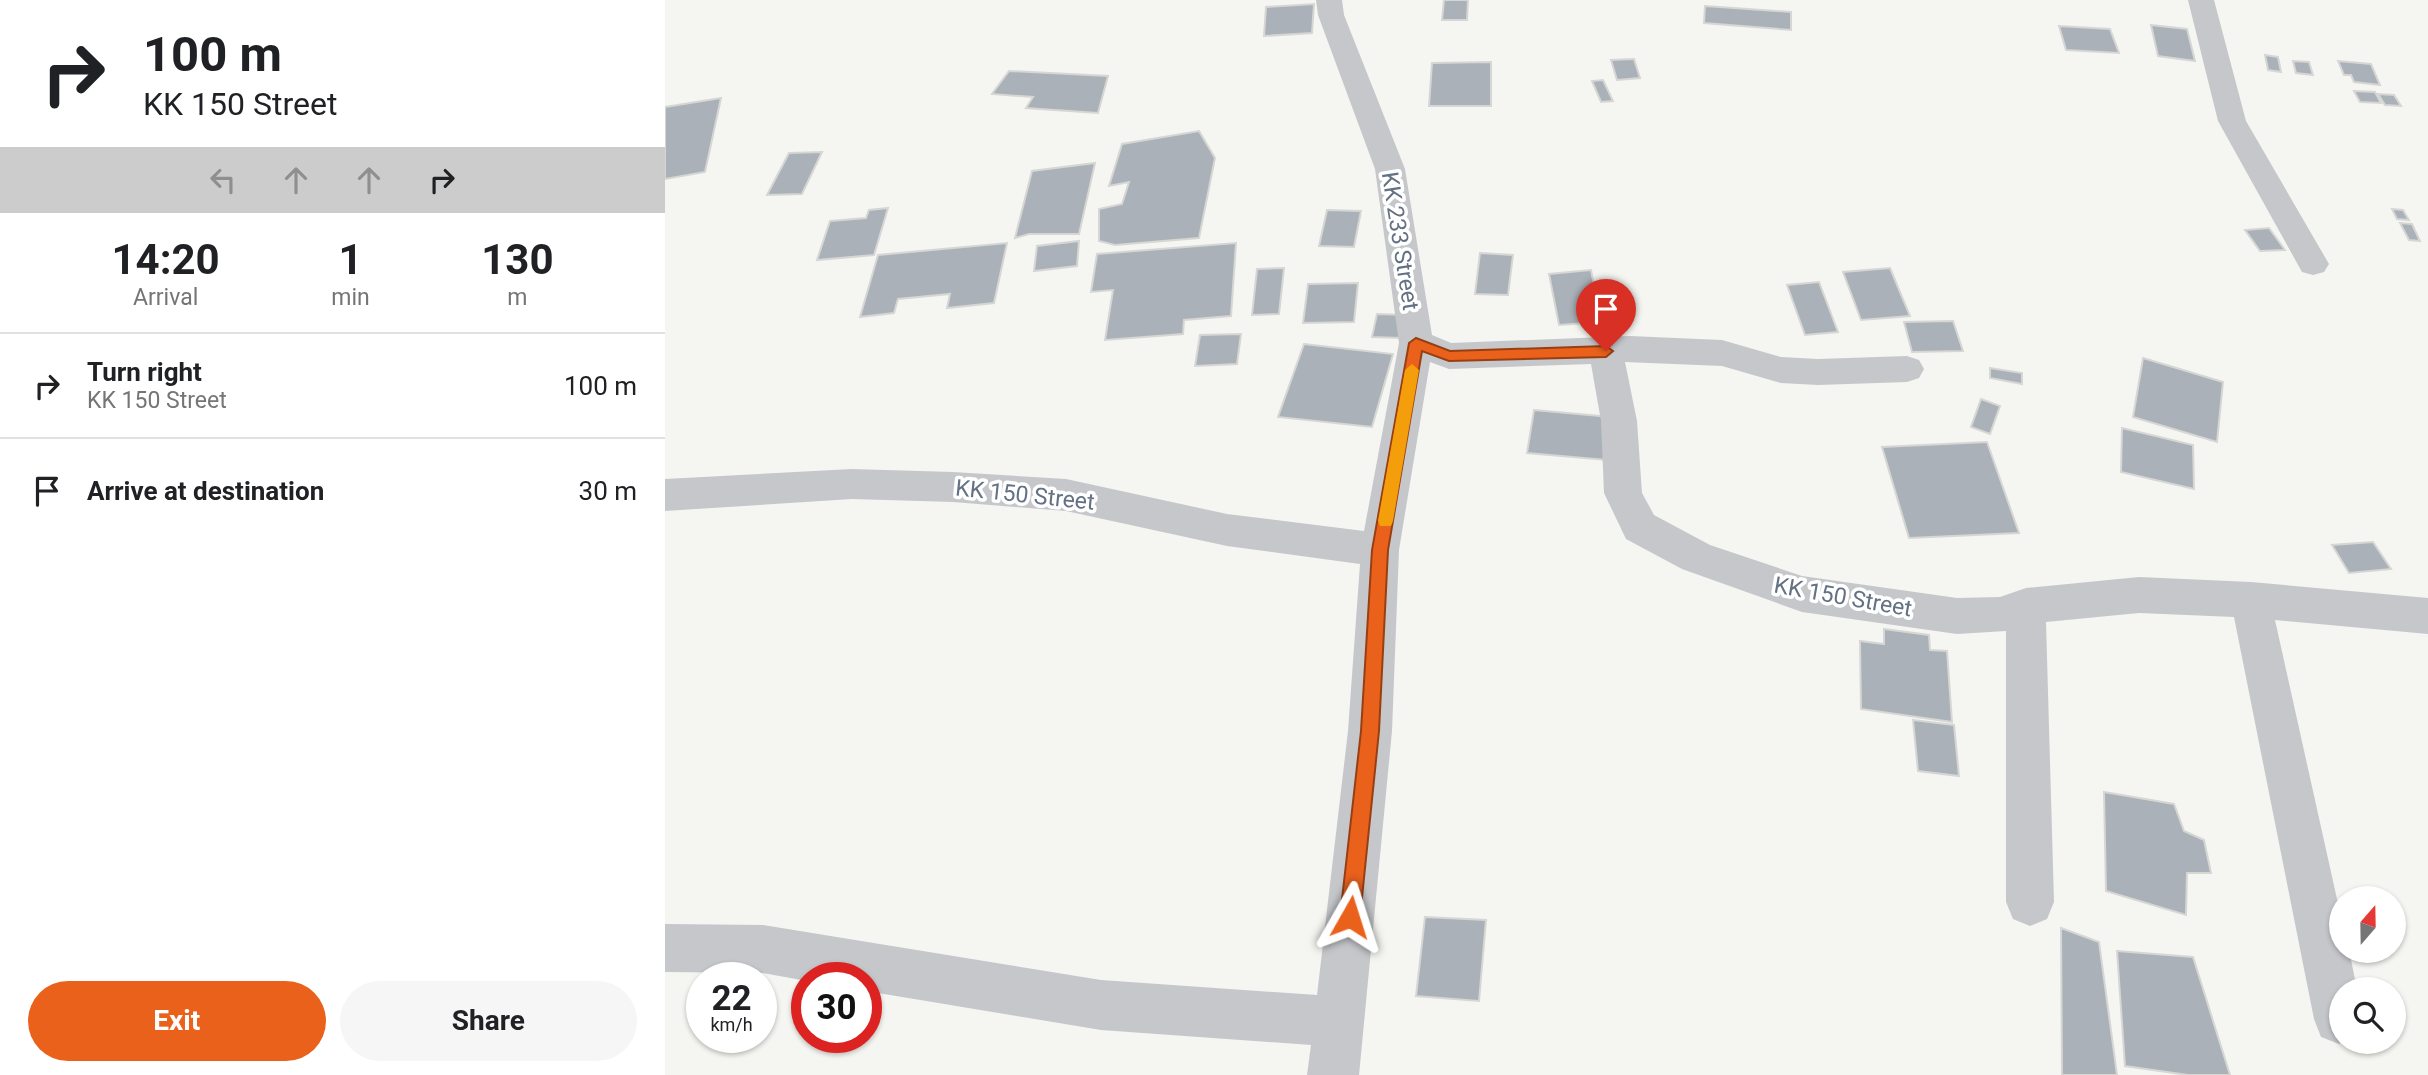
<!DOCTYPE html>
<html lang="en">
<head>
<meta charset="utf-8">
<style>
  body { margin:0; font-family:Roboto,sans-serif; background:#f6f6f6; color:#202124; height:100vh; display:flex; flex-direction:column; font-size:26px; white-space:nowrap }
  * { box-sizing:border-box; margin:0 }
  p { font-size:23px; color:#757577 }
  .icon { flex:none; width:38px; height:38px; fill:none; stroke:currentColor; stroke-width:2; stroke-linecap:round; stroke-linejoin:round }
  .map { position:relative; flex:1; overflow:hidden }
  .details { display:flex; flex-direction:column; background:#fff; width:665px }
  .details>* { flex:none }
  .top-card { background:#fff; color:#202124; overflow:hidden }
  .needle { width:46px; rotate:20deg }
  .controls { position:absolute; left:1664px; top:886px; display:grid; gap:14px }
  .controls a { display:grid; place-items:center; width:77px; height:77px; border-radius:50%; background:#fff; box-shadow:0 2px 5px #0004; font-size:35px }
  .speed { position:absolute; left:21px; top:962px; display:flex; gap:14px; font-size:35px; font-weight:700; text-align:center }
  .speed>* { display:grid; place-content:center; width:91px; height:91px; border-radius:50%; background:#fff; box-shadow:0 2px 5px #0004; line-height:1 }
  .speed small { font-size:18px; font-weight:400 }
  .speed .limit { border:10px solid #d22; background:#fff; color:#111 }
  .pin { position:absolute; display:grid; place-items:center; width:60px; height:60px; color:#fff; margin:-72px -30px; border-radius:50% 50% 50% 0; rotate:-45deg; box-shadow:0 0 7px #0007 }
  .pin .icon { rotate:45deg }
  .me { position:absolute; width:77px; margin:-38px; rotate:6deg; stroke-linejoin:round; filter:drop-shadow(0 0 5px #0008) }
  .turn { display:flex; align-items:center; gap:24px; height:147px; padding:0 28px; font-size:32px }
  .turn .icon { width:91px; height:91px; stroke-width:2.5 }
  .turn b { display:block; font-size:49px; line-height:60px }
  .lanes { display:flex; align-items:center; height:66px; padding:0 28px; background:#0003; justify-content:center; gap:35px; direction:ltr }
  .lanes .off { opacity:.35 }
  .eta { display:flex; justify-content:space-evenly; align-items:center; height:119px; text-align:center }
  .eta b { font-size:42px; font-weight:700; line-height:49px }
  .cta { display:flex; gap:14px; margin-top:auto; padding:14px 28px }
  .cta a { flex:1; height:80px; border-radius:42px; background:#ea611c; color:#fff; font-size:28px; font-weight:700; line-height:80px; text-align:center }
  .cta a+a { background:#f6f6f6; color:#202124 }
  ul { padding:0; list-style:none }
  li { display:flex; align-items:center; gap:21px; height:105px; padding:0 28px; border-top:2px solid #e0e0e0 }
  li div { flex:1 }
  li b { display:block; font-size:26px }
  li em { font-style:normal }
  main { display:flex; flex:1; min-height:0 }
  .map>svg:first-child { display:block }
  .building { fill:#aab1b8; stroke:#d6d6d4; stroke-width:2 }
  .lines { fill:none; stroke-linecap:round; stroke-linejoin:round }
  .minor { fill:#c5c7cb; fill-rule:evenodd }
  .route { fill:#ea611c; stroke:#983f12; stroke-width:2 }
  .slow { fill:#f59e0b }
  .labels { text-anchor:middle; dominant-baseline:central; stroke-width:7; stroke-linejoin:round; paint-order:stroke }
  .street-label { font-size:23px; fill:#637183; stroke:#fff }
</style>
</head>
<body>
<main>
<section class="details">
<div class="top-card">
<div class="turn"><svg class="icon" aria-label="right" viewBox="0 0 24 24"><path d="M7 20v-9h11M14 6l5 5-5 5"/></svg><div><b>100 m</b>KK 150 Street</div></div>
<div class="lanes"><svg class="icon off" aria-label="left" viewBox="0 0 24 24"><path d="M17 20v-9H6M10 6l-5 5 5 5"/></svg><svg class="icon off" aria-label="ahead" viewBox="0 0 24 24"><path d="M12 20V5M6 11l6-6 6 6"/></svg><svg class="icon off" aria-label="ahead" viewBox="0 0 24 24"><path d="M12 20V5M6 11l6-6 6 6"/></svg><svg class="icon" aria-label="right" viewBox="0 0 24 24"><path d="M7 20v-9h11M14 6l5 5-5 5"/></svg></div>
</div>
<div class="eta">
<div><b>14:20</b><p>Arrival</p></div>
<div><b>1</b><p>min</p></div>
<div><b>130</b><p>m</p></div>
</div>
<ul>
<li><svg class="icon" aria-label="right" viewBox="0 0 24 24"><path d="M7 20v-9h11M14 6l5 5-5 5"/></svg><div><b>Turn right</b><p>KK 150 Street</p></div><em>100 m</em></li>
<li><svg class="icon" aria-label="arrive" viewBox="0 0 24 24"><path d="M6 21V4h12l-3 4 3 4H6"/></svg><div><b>Arrive at destination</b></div><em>30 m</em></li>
</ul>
<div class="cta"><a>Exit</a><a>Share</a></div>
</section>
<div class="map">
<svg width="1763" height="1075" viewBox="0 0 1763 1075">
  <rect width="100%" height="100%" fill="#f5f5f1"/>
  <path class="building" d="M779 0H803L802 20H777Z
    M649 4 647 33 599 36 601 7Z
    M1040 6 1126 12V30L1039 23Z
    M1486 25 1522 29 1530 61 1493 56Z
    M1394 26 1445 29 1454 53 1401 50Z
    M1600 55 1613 57 1616 72 1603 70Z
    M969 59 975 78 952 80 946 60Z
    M1628 61 1644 62 1648 75 1631 73Z
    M1673 61 1706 64 1715 85 1689 82 1686 75H1679Z
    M826 62V106H764L767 63Z
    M344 71 443 76 433 113 361 108 368 97 327 94Z
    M938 80 948 101 936 102 927 81Z
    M1689 91 1710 92 1716 103 1695 102Z
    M1713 94 1729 95 1736 106 1720 105Z
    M56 98 40 172 0 179V107Z
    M534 131 550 158 534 238 450 245 434 241V209L457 204 464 182 444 186 457 144Z
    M157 152 137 194 102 195 124 153Z
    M430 163 414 234H364L350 238 367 171Z
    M223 208 209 255 152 260 165 221 201 218 204 210Z
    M1727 209 1738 210 1744 220 1732 219Z
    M662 210 696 211 689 247 654 246Z
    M1735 223 1747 224 1755 241 1744 240Z
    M1604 228 1620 250 1595 251 1580 230Z
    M414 241 412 266 369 271 372 246Z
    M342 243 329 303 282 308 285 294 233 299 229 313 195 317 213 255Z
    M571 243 566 316 519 320 518 334 440 340 448 290 426 292 432 254Z
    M815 253 848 255 843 295 810 294Z
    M619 268 614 314 587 315 592 269Z
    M1225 268 1245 316 1196 320 1178 272Z
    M926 270 936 322 894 325 884 274Z
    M1154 282 1173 332 1140 335 1122 285Z
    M693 283 689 322 638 323 643 284Z
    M712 314 741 315 737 338 707 337Z
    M1288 321 1298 351 1247 352 1239 322Z
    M576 334 572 364 530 366 535 335Z
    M639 344 728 354 707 427 613 417Z
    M1478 358 1558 382 1552 442 1468 417Z
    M1325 368 1357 373V384L1325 378Z
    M1316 399 1335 406 1325 434 1306 427Z
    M869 410 946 417 942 460 862 453Z
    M1457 428 1528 445 1529 489 1456 472Z
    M1322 442 1354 533 1244 538 1217 447Z
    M1708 542 1726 569 1684 573 1667 545Z
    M1219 629 1264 635 1265 650 1282 651 1287 722 1196 709 1195 641 1219 644Z
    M1248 720 1289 725 1294 776 1253 771Z
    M1439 792 1509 804 1519 831 1539 840 1546 873H1522L1521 915 1441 891Z
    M760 917 821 920 814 1001 751 996Z
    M1396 928 1434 942 1452 1075H1397Z
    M1452 951 1528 957 1565 1075H1523L1460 1066Z"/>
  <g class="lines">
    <path class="minor" d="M651 0H677L679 15 740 169 767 335 786 343 965 336 1057 340 1116 357 1153 359 1242 356 1254 360 1259 369 1254 378 1242 382 1153 385 1116 383 1057 366 960 362 972 421 977 493 989 515 1045 545 1137 576 1292 598 1335 597 1361 588 1474 577 1586 582 1763 598V634L1610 620 1676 917V950H1684L1692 989H1676V1041H1681L1674 1044 1656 1037 1649 1019 1569 617 1474 613 1381 622 1389 902 1382 919 1365 926 1348 919 1341 902V631L1292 634 1137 612 1017 569 961 539 939 493 936 421 926 364 784 369 765 362 734 550 727 731 694 1075H642L646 1045 436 1030 201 991V978H142V981L98 973 0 972V924L98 925 436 980 652 995 683 731 695 564 562 546 401 511 288 502 187 499 0 511V479L187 469 288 472 401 479 562 514 699 531 734 343 710 169 653 15Z
      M1523 0H1549L1581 121 1664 264 1659 272 1648 275 1637 272 1553 121Z"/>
  </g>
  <path class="route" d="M751 338 785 351 941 346 948 351 941 357 784 361 757 351 723 550 714 731 695 917 692 924 685 927 678 924 675 917 696 731 707 550 744 343Z"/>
  <path class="slow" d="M747 364 754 370 728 521 726 526H715L713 521 740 370Z"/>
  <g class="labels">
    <g class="street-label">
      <text transform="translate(735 241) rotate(81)">KK 233 Street</text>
      <text transform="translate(360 495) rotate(6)">KK 150 Street</text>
      <text transform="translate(1178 597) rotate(10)">KK 150 Street</text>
    </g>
  </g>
</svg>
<div class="controls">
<a><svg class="needle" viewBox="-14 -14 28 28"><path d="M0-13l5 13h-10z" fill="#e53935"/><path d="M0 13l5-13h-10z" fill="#757577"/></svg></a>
<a><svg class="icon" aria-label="search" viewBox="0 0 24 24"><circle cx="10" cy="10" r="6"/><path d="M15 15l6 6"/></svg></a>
</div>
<div class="speed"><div>22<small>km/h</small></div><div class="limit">30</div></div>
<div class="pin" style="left:941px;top:351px;background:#d93025"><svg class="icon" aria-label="arrive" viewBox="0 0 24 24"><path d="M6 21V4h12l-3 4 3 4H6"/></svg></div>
<svg class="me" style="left:685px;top:917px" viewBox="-20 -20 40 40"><path d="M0-17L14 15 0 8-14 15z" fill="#ea611c" stroke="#fff" stroke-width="4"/></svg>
</div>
</main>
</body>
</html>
